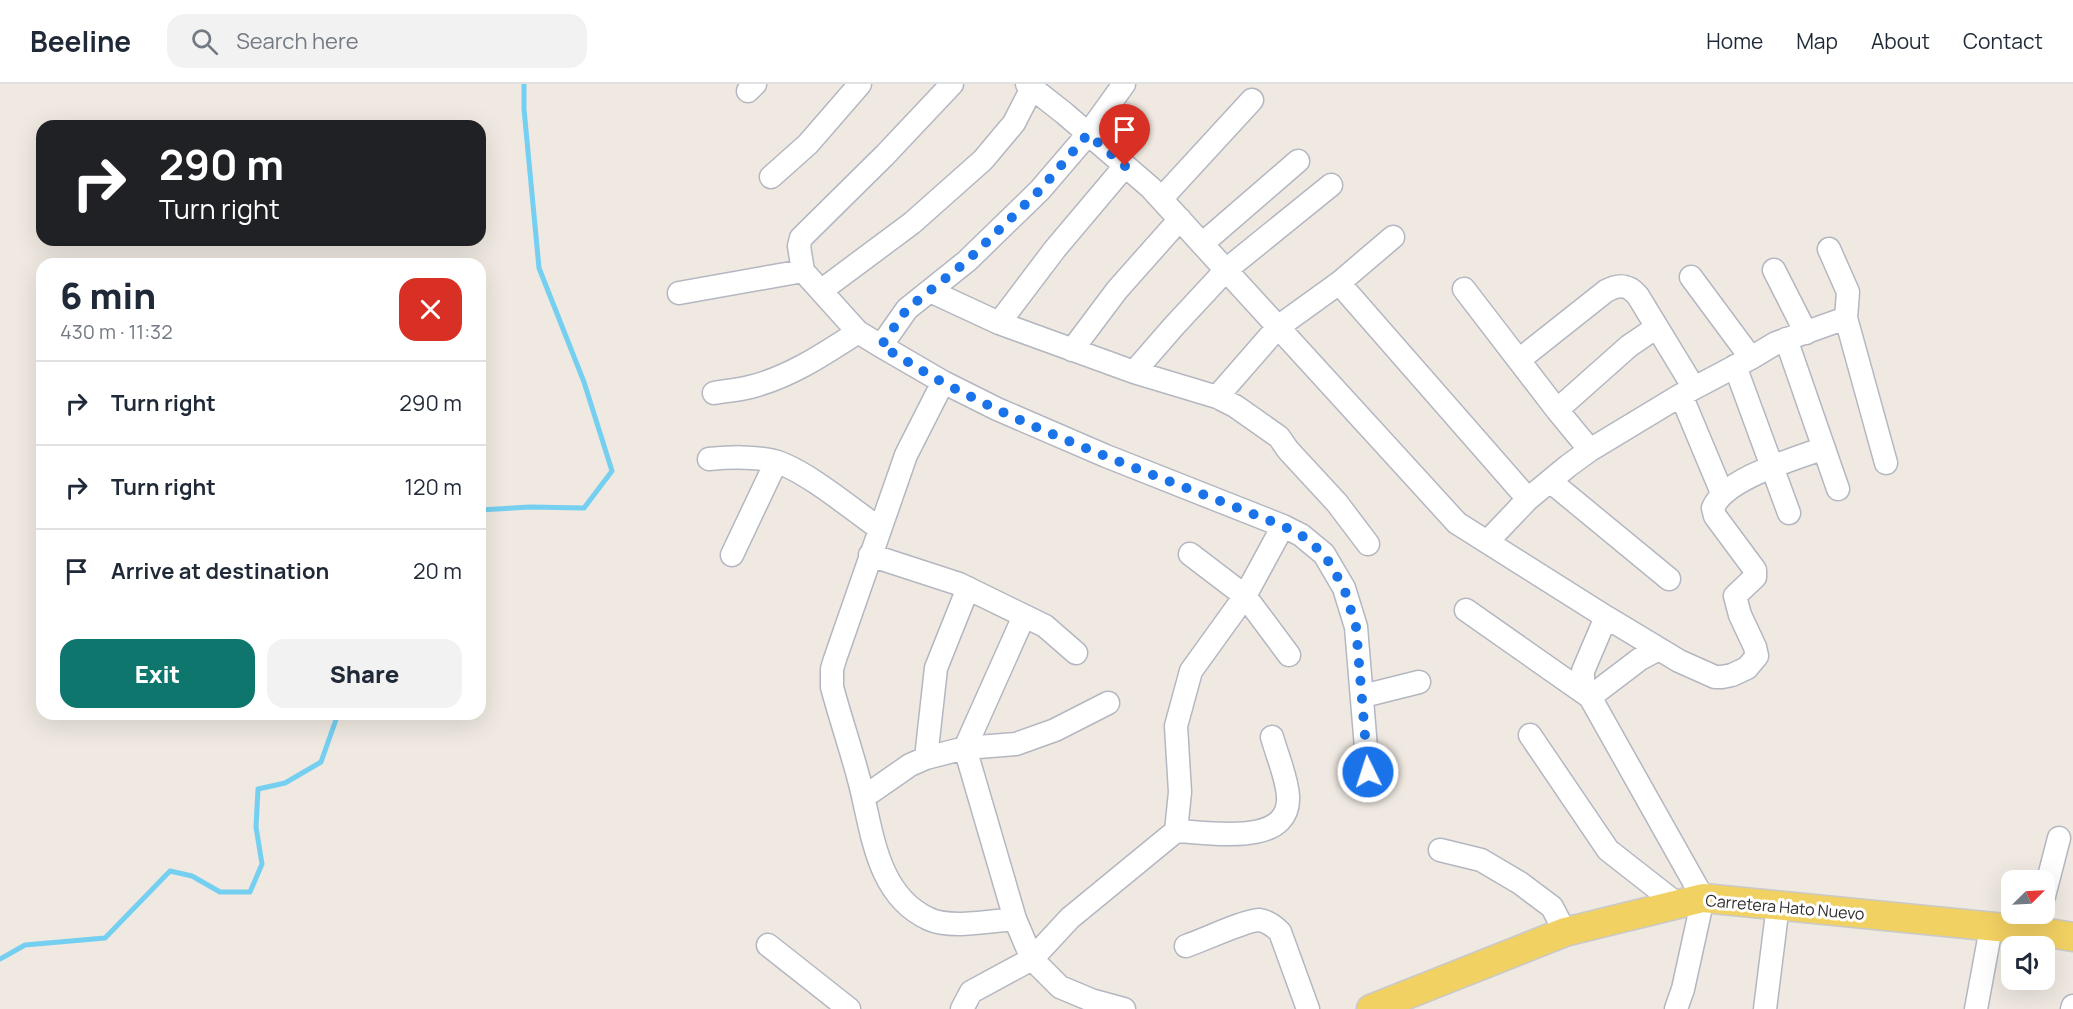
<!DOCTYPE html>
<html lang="en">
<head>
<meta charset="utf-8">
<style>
  body { margin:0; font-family:Manrope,sans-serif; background:#f2f2f3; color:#1f2937; height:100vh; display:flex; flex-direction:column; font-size:22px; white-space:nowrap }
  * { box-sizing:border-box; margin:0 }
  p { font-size:20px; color:#747a83 }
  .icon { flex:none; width:33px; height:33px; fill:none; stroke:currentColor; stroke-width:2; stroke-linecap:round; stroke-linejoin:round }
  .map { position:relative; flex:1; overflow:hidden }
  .details { position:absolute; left:36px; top:174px; width:450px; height:462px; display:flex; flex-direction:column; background:#fff; border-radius:18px; box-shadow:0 6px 24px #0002 }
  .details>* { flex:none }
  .guide { position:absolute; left:36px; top:36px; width:450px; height:126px; border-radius:18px; box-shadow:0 6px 24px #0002; background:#202124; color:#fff; overflow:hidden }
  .needle { width:39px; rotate:66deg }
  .tools { position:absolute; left:2001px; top:786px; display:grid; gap:12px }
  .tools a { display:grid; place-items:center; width:54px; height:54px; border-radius:12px; background:#fff; box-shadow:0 6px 24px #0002; font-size:30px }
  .pin { position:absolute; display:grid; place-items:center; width:51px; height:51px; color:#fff; margin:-62px -26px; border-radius:50% 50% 50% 0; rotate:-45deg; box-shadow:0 0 6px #0007 }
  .pin .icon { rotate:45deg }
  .me { position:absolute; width:66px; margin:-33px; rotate:356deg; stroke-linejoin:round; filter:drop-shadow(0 0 4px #0008) }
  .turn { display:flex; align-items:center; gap:21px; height:126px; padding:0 24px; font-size:27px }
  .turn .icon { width:78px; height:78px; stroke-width:2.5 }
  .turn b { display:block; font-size:42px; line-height:51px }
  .round { display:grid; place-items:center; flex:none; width:63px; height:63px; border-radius:18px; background:#f2f2f3 }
  .summary { display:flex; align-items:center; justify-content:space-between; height:102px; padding:0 24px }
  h1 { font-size:36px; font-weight:800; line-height:45px }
  .cta { display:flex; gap:12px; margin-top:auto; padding:12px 24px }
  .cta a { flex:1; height:69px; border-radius:18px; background:#0f766e; color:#fff; font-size:24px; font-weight:800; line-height:69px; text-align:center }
  .cta a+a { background:#f2f2f3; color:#1f2937 }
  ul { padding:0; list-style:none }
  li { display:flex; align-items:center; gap:18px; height:84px; padding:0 24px; border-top:2px solid #e0e1e3 }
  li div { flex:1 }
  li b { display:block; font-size:22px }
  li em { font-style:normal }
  header { display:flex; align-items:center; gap:36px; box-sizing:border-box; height:84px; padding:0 30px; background:#fff; border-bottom:2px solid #e0e1e3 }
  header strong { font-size:28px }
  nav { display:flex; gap:33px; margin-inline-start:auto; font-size:21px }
  .search { width:420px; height:54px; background:#f2f2f3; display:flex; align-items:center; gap:15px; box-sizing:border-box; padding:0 21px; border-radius:18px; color:#747a83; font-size:22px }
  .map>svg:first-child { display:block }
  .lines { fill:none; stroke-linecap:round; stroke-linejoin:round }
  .stream { stroke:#75cff0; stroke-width:5 }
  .minor-casing { stroke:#b4b7c1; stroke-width:25 }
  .major-casing { stroke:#c9c9c9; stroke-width:31 }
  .minor { stroke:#fff; stroke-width:22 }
  .major { stroke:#f2d163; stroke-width:28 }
  .route { stroke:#1a73e8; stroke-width:10; stroke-dasharray:0 18 }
  .labels { text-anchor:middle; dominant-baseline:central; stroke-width:6; stroke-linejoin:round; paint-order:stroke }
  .street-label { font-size:16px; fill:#2e2e2e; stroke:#fff }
</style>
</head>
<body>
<header>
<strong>Beeline</strong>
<div class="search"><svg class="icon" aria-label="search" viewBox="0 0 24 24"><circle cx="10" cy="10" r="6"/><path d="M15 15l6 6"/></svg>Search here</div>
<nav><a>Home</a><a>Map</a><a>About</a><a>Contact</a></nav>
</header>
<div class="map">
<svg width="2073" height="925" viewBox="0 0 2073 925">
  <rect width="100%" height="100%" fill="#efe9e1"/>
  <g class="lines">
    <path class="stream" d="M480 426 530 423 584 424 612 387 584 298 539 184 524 25V0
      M0 875 25 861 105 854 170 787 192 792 220 808H250L262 780 256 743 258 705 285 699 321 678 338 630"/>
    <g class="minor-casing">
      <path id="minor" d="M952 0 885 71 801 154 799 162 803 187 858 248 881 262 943 298 997 325 1106 372 1283 442 1301 451 1324 470 1344 504 1356 543 1368 688
        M1027 0 1064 29 1151 104 1457 439 1606 533 1583 587V598L1590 613 1703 814 1683 905 1676 925
        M748 7 755 0
        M771 93 808 60 860 0
        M1161 115 1252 16
        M1202 160 1298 77
        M1829 165 1848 208 1846 234
        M1774 186 1806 249
        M1691 193 1751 274
        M1339 199 1528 415
        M1464 205 1557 326 1590 366
        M822 206 912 139 983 76 1014 39 1034 0
        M930 207 999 239 1134 288 1217 313 1235 322 1279 353 1288 366 1337 419 1368 460
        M679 209 803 187
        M999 239 1055 165 1125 82
        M1786 255 1838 405
        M881 262 907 225 967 177 1040 106 1088 50 1124 0
        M1072 266 1117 206 1180 135
        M1519 276 1606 207C1619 200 1628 200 1638 212L1694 304
        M1735 282 1789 429
        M1134 288 1174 242 1226 186 1331 101
        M943 298 906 371 835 575 832 585V603C840 633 850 662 858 692 872 741 874 810 929 835 950 845 992 837 1015 835
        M714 309C726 307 738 306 750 303 790 293 824 270 858 248
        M1681 311 1722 409
        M1217 313 1278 243 1339 199 1393 153
        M1557 326 1629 262 1657 243
        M709 375C731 373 752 372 774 377 804 385 853 426 880 445
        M1550 397 1669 495
        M1487 458 1528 415 1568 382 1590 366 1681 311 1751 274 1776 259 1846 234 1886 379
        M1190 470 1245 512 1289 571
        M732 471 776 378
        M870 471 959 500 1045 542 1076 569
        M1466 526 1590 613 1640 575 1657 566
        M1024 532 965 664 1016 660 1055 646 1108 619
        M1606 533 1679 577 1715 593H1722L1732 591 1747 584 1757 572 1755 563 1740 531 1735 512 1755 493V486L1715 432 1713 424C1725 394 1795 375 1824 364
        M1363 612 1419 598
        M1530 651 1608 766 1677 820
        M926 674 936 584 968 504
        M864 713 910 681 926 674 965 664 1015 835 1032 875 1060 903 1091 916 1124 925
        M1176 747 1180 708 1176 642 1191 587 1245 512 1283 442
        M1440 766 1481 776 1520 799 1552 823 1565 848
        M2044 812 2059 754
        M2036 847 2040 830
        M768 861 849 925
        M1186 862C1201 857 1246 836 1259 836 1268 837 1274 842 1280 848L1308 925
        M962 925 971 908 1032 875 1070 834 1176 747C1209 748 1291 764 1288 712 1287 694 1277 671 1272 653
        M1765 925 1778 821
        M1976 925 1991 844
        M2072 925 2073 922"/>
    </g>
    <g class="major-casing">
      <path id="major" d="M1371 925 1565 848 1703 814 2036 847 2073 853"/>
    </g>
    <use href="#minor" class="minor"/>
    <use href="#major" class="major"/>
  </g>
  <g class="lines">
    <path class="route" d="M1125 82 1088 50 1040 106 967 177 907 225 881 262C902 274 922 287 944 299 1052 356 1170 396 1283 442L1301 451 1324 470 1344 504 1356 543 1368 688"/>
  </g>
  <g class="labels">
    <g class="street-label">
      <text transform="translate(1785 823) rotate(5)">Carretera Hato Nuevo</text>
    </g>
  </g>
</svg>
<div class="tools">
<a><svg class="needle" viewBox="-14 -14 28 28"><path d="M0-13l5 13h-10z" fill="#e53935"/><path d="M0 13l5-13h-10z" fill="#747a83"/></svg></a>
<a><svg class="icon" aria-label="sound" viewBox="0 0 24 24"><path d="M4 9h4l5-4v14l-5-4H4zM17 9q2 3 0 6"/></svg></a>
</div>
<div class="pin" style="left:1125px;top:82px;background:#d93025"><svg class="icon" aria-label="arrive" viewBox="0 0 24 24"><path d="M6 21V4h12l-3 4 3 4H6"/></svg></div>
<svg class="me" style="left:1368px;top:688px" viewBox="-20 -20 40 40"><circle r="17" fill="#1a73e8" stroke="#fff" stroke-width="3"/><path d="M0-11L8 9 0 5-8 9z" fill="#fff"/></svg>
<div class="guide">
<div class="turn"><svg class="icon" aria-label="right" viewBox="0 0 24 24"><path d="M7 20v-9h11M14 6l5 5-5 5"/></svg><div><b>290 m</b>Turn right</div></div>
</div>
<section class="details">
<div class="summary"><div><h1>6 min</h1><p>430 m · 11:32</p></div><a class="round" style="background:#d93025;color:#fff"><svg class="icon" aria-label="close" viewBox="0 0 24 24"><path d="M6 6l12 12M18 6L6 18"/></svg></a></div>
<ul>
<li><svg class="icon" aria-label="right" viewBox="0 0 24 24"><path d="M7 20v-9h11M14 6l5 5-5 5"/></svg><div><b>Turn right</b></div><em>290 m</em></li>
<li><svg class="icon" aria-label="right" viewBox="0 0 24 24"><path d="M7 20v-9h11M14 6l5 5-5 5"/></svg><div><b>Turn right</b></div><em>120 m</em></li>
<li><svg class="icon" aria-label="arrive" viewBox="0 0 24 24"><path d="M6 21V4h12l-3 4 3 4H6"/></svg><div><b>Arrive at destination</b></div><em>20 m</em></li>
</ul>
<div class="cta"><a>Exit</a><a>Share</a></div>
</section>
</div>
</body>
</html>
